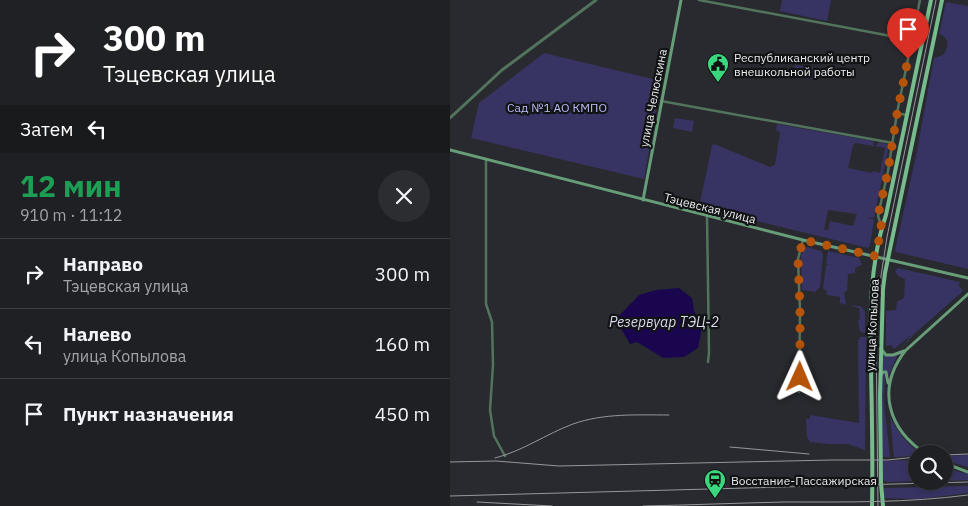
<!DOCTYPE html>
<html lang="ru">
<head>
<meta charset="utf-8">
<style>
  body { margin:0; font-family:"IBM Plex Sans",sans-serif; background:#2c2d30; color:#f1f3f6; height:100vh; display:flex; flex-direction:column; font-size:19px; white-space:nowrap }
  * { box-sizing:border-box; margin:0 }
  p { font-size:16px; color:#a1a3a6 }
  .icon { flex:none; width:28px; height:28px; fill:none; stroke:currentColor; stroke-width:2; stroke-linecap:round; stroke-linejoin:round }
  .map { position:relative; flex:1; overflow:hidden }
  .panel { display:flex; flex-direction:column; background:#1f2023; width:450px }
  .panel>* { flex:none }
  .hud { background:#202124; color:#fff; overflow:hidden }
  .controls { position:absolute; left:458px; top:445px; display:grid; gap:10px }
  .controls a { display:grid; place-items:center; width:45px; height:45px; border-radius:50%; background:#1f2023; box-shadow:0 2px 8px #0003,0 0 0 1px #3c3e41; font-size:25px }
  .pin { position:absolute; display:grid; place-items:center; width:42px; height:42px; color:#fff; margin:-51px -21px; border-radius:50% 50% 50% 0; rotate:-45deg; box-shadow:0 0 5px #0007 }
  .pin .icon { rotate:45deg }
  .me { position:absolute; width:55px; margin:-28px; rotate:1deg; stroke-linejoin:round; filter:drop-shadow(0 0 4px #0008) }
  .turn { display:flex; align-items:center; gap:18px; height:105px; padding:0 20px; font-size:22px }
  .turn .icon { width:65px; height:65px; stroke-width:2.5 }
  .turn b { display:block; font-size:35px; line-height:42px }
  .then { display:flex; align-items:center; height:48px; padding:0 20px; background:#0003; gap:10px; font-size:19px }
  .round { display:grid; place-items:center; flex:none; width:52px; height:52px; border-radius:26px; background:#2c2d30 }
  .overview { display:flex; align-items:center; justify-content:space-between; height:85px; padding:0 20px }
  h1 { font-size:30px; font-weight:800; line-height:38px; color:#1e9e55 }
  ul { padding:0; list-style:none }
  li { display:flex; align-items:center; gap:15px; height:70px; padding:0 20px; border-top:1px solid #3c3e41 }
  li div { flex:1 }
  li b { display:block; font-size:19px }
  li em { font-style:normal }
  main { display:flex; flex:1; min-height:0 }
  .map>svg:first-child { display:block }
  .green { fill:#373464; fill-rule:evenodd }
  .water { fill:#19064e }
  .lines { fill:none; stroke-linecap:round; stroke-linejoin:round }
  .minor { stroke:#52735c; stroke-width:2.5 }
  .tertiary { stroke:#52735c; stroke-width:3 }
  .secondary { stroke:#679d78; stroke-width:3 }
  .primary { stroke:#76bc8d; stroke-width:4 }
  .tram { stroke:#96979b; stroke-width:1 }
  .rail { stroke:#96979b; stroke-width:1 }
  .route { stroke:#b45309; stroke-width:9; stroke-dasharray:0 16.2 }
  .labels { text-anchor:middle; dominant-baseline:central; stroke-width:4.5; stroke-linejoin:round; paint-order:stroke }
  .poi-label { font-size:12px; fill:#e9e9ec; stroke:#121315; text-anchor:start }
  .street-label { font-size:12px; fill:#e9e9ec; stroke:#121315 }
  .park-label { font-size:12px; fill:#bdbefd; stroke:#121315 }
  .water-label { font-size:14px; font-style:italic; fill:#dadbf0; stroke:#121315 }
</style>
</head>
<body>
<main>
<section class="panel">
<div class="hud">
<div class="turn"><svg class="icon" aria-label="right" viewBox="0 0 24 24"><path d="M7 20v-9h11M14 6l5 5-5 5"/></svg><div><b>300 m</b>Тэцевская улица</div></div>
<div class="then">Затем<svg class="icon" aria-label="left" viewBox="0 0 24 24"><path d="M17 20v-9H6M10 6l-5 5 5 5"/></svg></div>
</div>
<div class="overview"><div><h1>12 мин</h1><p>910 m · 11:12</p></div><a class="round"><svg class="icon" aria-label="close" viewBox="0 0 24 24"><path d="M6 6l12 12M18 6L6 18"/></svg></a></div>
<ul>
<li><svg class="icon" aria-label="right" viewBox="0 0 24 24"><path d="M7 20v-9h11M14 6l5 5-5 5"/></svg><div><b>Направо</b><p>Тэцевская улица</p></div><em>300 m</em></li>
<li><svg class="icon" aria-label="left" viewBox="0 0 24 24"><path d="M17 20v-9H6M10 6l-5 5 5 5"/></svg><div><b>Налево</b><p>улица Копылова</p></div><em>160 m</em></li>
<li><svg class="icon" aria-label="arrive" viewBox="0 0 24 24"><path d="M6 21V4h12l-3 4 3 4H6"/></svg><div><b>Пункт назначения</b></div><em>450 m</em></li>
</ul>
</section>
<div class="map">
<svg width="518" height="506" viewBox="0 0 518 506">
  <rect width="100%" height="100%" fill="#292a2f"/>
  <path class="green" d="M332 0H381L377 21 330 11Z
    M496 2 518 6V269L446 252 445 250 466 156 484 58 493 55C499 47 500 38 489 34Z
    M94 53 211 81 194 179 21 138 29 103Z
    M345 65 364 68 362 79 343 75Z
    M225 118 244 121 242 132 223 128Z
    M327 124 423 141 424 146 406 143 403 145 398 168 422 173 423 171 430 173 435 148 426 146 429 142 439 145 424 218 417 217 424 220 420 245 418 248 249 207 262 146 264 144 320 167 325 165 330 132 326 130ZM378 210 407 214 403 226 380 221 378 230H374Z
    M356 247 371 251 373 254 370 287 365 292 352 290 351 255Z
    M378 251 409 258 412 265 405 268V273L398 274 397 291 394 292 396 305 390 303V297L377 295 376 290 373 289 376 265H378V264L376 263Z
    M448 268 510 282 509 286 513 291 463 335 449 351 461 335 444 349 441 345 436 346V311L446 310 447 302 454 298 455 279 448 276 445 271Z
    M401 306H410L415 311V333L410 332 408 321 410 319 409 308Z
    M410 337H416L415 450 398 444H379L360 442 357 437 356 419H360V415L409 423 408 342Z
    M433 354 435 355 448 354 438 377 437 372 432 370Z
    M432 373H435V375L434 403 440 457H432L431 379Z
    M440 417C448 432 457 445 472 454H466V456L444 457Z
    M518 455V467L504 463 494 457V456Z
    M466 460V481H470L437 482 433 480 432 461Z
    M494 466 502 470 518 474V480L494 481Z
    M518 486V493L469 499 434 498V488Z"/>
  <path class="water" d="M229 288 242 298 244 311 251 322V333L248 348 234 357 213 358 187 342 180 344 170 327 169 316 189 295 206 290Z"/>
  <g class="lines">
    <path class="minor" d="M249 0 462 40
      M211 101 443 143
      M447 113 456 115
      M36 159V304L42 322 43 365 40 410 44 436 55 456
      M257 216 259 352 258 362
      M432 228 428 216 438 171 447 113 470 0
      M349 392 350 311 348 259 353 240"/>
    <path class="tertiary" d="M0 118 52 70 146 0"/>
    <path class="secondary" d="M0 150 353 240 518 278
      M193 200 231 0
      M431 349 436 355H443L454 351
      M431 375 433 372H436L438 383
      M476 454C438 429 426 389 455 351L518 294
      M494 463 518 472"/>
    <path class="primary" d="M422 506C423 460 422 415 421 369 420 317 419 265 436 215L481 0
      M433 506 431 483 430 395 433 289 435 273 492 0"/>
    <path class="tram" d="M428 506 426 329 431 276 437 237 486 0"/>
    <path class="rail" d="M280 447 359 454
      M494 455 518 454
      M45 458C73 451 96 434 123 424 154 413 187 415 219 415
      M0 462 46 461 109 466 382 460H438L466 457
      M0 496 518 482
      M27 502 102 506
      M193 506C241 505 288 503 335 502 396 502 457 503 518 495"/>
  </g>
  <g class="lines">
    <path class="route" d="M350 377V307L348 259 353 240 425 256 432 228 428 216 438 171 447 114 458 59"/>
  </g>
  <defs>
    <g id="civic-pin" transform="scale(1.125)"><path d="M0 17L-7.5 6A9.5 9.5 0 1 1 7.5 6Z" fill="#39d87f" stroke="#121315"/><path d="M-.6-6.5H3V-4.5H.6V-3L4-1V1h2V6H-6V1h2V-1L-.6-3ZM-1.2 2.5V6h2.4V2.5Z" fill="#111"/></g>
    <g id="station-pin" transform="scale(1.125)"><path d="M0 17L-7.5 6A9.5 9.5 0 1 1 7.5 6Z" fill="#39d87f" stroke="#121315"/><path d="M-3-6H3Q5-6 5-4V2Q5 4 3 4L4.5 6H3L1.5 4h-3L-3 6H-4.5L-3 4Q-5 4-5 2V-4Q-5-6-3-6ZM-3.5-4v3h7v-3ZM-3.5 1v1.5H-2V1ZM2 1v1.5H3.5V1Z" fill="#111"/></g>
  </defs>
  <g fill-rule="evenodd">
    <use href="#civic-pin" x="268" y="64"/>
    <use href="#station-pin" x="265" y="480"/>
  </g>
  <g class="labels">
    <g class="poi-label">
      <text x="284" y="57">Республиканский центр<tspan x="284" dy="14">внешкольной работы</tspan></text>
      <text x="281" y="480">Восстание-Пассажирская</text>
    </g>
    <g class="street-label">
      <text transform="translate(203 98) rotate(-79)">улица Челюскина</text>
      <text transform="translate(260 208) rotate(14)">Тэцевская улица</text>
      <text transform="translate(422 325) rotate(-87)">улица Копылова</text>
    </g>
    <g class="park-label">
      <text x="107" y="107">Сад №1 АО КМПО</text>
    </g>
    <g class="water-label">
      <text x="214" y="322">Резервуар ТЭЦ-2</text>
    </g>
  </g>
</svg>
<div class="controls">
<a><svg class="icon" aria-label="search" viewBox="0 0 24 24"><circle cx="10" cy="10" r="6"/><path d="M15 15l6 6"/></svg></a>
</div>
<div class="pin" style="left:458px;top:59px;background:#d93025"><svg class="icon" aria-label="arrive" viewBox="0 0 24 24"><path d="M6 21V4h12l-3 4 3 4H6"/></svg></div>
<svg class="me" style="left:350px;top:377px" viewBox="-20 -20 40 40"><path d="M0-17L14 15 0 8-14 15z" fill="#b45309" stroke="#fff" stroke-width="4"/></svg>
</div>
</main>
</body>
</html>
